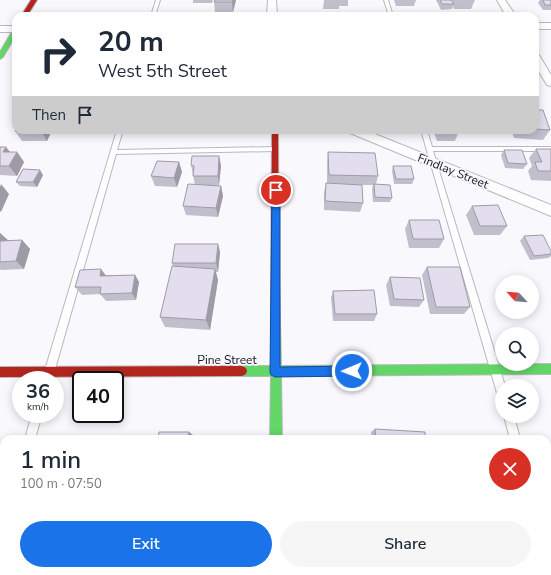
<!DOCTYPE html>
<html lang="en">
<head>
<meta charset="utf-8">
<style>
  body { margin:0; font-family:"Nunito Sans",sans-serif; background:#f6f6f7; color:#1f2937; height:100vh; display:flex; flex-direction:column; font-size:15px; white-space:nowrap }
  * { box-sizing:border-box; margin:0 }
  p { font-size:13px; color:#747a83 }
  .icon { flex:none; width:22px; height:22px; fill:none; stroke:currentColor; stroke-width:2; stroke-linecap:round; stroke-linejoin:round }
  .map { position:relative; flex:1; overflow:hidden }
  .details { position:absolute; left:0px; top:435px; width:551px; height:140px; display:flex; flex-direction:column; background:#fff; border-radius:12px 12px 0 0; box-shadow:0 2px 10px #0003 }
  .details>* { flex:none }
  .guide { position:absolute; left:12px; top:12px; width:527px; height:122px; border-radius:12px; box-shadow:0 2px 10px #0003; background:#fff; color:#1f2937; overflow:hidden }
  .needle { width:26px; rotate:296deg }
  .tools { position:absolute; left:495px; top:275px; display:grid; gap:8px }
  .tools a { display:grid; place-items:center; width:44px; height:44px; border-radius:50%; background:#fff; box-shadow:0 2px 10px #0003; font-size:20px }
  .speed { position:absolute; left:12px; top:371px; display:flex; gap:8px; font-size:20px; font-weight:700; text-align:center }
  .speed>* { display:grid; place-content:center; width:52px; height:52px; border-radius:50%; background:#fff; box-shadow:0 2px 10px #0003; line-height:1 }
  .speed small { font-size:10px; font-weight:400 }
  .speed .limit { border:2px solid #111; border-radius:6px; background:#fff; color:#111 }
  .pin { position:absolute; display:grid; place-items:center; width:34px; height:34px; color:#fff; margin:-17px; border:2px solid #fff; border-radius:50%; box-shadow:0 1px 4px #0007 }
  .me { position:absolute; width:44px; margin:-22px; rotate:269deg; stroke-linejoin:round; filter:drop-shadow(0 0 3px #0008) }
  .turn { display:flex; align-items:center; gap:14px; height:84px; padding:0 20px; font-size:18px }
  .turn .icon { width:52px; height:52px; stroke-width:2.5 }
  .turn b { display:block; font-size:28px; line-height:34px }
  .then { display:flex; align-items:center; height:38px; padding:0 20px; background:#0003; gap:8px; font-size:15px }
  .round { display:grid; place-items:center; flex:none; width:42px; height:42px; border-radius:21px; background:#f6f6f7 }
  .head { display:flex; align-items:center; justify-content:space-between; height:68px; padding:0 20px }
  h1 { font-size:24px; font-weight:600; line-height:30px }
  .primary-button { display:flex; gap:8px; margin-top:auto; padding:8px 20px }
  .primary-button a { flex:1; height:46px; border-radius:24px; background:#1a73e8; color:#fff; font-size:16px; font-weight:600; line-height:46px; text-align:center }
  .primary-button a+a { background:#f6f6f7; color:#1f2937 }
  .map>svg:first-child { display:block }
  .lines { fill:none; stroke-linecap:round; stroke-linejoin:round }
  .lane-casing { stroke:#b9b8bd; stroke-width:2 }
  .street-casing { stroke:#b9b8bd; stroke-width:2 }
  .fast-casing { stroke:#b9b8bd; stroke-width:2 }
  .jam-casing { stroke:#b9b8bd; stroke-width:2 }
  .lane { fill:#fefeff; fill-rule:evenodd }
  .street { fill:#fefeff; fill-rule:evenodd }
  .fast { fill:#63d668; fill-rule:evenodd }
  .jam { fill:#b3261e; fill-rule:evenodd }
  .wall { fill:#c2bfcd }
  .shaded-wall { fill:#9e9ba7 }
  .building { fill:#e2deee; stroke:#9e9ba7 }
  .route { fill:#1a73e8; stroke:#114b97 }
  .labels { text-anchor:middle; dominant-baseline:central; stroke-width:3.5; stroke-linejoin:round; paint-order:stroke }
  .street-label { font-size:12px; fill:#17161b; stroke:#f8f6ff }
</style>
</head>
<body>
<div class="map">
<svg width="551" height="575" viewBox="0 0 551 575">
  <rect width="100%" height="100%" fill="#f9f8fd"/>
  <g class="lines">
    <g class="lane-casing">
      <path id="lane" d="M156 0H160L155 16H151Z
        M384 0H388L393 16H389Z
        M117 130H123L117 150 275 147 278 149 275 151 116 154 52 380H42Z
        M421 130H427L432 147H551V151H433L505 386H502V398L499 396 497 393Z
        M32 414H42L35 439H25Z
        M504 416H514L520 439H510Z
        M4 518V540L0 541V520Z
        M547 544 551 546V570L547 568Z"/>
    </g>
    <g class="street-casing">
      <path id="street" d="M268 0H276L277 16H267Z
        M497 0H505L516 16H506Z
        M535 23H551V29H535Z
        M0 26H16V32H0Z
        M535 54 539 55 551 75V86L547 85 535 65Z
        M348 130H365L551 205V216L350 133Z
        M267 571H289V575H267Z"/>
    </g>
    <g class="fast-casing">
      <path id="fast" d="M16 28V35L3 57 0 59V52L13 30Z
        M275 273 278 274 279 277 281 366 551 364V374L281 376 282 439H270L271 376H242L238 374 237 371 238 368 242 366H271V277L272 274Z"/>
    </g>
    <g class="jam-casing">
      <path id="jam" d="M31 0H37L27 16H21Z
        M272 130H278L279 277 278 280H272L271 277Z
        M242 366 246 368 247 371 246 374 242 376 0 377V367Z"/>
    </g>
    <use href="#lane" class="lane"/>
    <use href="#street" class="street"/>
    <use href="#fast" class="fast"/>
    <use href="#jam" class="jam"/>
  </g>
  <path class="wall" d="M193 0H213L212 3H193Z
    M236 0 233 12H215L214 2Z
    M324 0H348V6H339V9H323Z
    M394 0H416L414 6H396Z
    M436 0H475L471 9H454L453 6 452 9 441 10Z
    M540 0H551V10H543L538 3Z
    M535 110 550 130 543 140 514 138 511 130H535Z
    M52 130 47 141H22L15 131Z
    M433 130H459V131L455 141H437Z
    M0 147H6L10 152H17L24 162 17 176 0 175Z
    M536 149H551V181L531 180 528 171 532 166 529 158Z
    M504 150 527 164 523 169 505 168 501 155Z
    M328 152 378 176 376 184 392 198 390 202H373L372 189 373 185H360L363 203 360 212 324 210V193L326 183H327V162Z
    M219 156 221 166 219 185H206L221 186 223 196 218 217 186 215 183 206 195 185 191 165Z
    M179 162 182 172 177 187 155 186 151 176Z
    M393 166 414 179 412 184H394L392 171Z
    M43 175 37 187 20 186 16 182Z
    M472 206 507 226 500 235H474L466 215Z
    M409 220 444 239 439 248H409L405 229Z
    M0 233 8 241 22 240 30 249 24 269 1 270 0 269Z
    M524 236 551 251V256L548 258 530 260 520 241Z
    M218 244 220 252 218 272H216L218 280 210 330 165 327 160 317 173 266 172 263Z
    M427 267 470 307 464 314H430L422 275Z
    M106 275H135L139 282 136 300 106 301 100 294 82 295 75 287Z
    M390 277 424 300 419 307 390 306 386 285Z
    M333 291 377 314 374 321H333L331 298Z
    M375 429 425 439H372L371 432Z
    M375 571H442V575H375Z"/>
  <path class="shaded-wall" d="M233 0H236L233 12 232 2Z
    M42 130H52L47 141 41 131Z
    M6 147 13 156 3 152Z
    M17 152 24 162 17 176 9 166Z
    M219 156 221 166 219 185 218 176Z
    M179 162 182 172 177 187 174 178Z
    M40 170 43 175 37 187 33 182Z
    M1 184 9 194 1 212 0 211V187Z
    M221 186 223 196 218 217 216 208Z
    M0 233 9 241 0 259Z
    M22 240 30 249 24 269 16 261Z
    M218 244 220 252 218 272 216 263Z
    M101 269 107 277 100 276Z
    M215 269 218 280 210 330 206 320Z
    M135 275 139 282 136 300 132 293Z
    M189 432 193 435 192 439H188Z"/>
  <path class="building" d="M215 0H233L232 2H214Z
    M440 0H451L454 4H442Z
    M543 0H551V5H545Z
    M535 110H543L550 130 535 129Z
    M16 129V130H42L41 131H15Z
    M441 130H459V131H441Z
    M0 147H6L3 152H17L9 166H0Z
    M536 149H551V171H538L535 162H542Z
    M504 150H522L527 164 508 163Z
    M328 152 375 153 378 176 329 175Z
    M192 156H219L218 176H193L194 166 191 165Z
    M157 161 179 162 174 178 151 176Z
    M393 166H411L414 179H396Z
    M23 169 40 170 33 182H16Z
    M326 183 362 185 363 203 325 201Z
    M188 184 221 186 216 208 183 206Z
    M374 184 390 185 392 198 375 197Z
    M498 205 507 226H480L472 206Z
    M409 220H439L444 239H413Z
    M543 235 551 251V254L534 256 524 236Z
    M22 240 16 261 0 262V241Z
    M175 244H218L216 263H172Z
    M172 266 215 269 206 320 160 317Z
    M427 267H460L470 307H436Z
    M101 269 100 276 135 275 132 293 100 294 101 287H75L80 270Z
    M390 277 420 278 424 300 394 299Z
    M374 290 377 314H335L333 291Z
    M375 429 425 432V439H376Z
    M159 432H189L188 439H158Z
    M379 571H442V575H380Z"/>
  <path class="route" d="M276 187 280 190V367L352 366 355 367 357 371 355 374 352 376 275 377 271 375 270 372 272 190Z"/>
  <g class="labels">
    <g class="street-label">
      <text transform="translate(453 171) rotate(22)">Findlay Street</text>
      <text x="227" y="360">Pine Street</text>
    </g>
  </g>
</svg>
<div class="tools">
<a><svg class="needle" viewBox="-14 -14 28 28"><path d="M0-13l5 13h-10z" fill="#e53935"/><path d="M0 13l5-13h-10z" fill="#747a83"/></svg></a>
<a><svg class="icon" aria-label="search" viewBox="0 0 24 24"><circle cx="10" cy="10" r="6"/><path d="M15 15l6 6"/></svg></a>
<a><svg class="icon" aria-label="layers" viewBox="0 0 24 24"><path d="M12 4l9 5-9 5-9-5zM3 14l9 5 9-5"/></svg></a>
</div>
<div class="speed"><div>36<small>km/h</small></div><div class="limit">40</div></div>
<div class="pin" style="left:276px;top:190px;background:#d93025"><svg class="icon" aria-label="arrive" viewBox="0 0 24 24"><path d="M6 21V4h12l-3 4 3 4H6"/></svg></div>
<svg class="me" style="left:352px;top:371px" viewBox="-20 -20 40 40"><circle r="17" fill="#1a73e8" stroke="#fff" stroke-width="3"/><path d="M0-11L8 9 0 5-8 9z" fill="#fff"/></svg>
<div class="guide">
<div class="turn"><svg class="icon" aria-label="right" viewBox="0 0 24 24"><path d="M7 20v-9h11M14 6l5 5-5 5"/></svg><div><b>20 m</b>West 5th Street</div></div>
<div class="then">Then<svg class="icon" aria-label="arrive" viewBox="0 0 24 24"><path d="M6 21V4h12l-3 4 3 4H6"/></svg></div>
</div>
<section class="details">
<div class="head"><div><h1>1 min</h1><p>100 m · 07:50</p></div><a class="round" style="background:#d93025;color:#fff"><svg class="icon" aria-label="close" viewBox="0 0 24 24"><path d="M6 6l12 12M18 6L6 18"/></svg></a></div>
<div class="primary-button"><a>Exit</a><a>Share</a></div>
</section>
</div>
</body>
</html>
